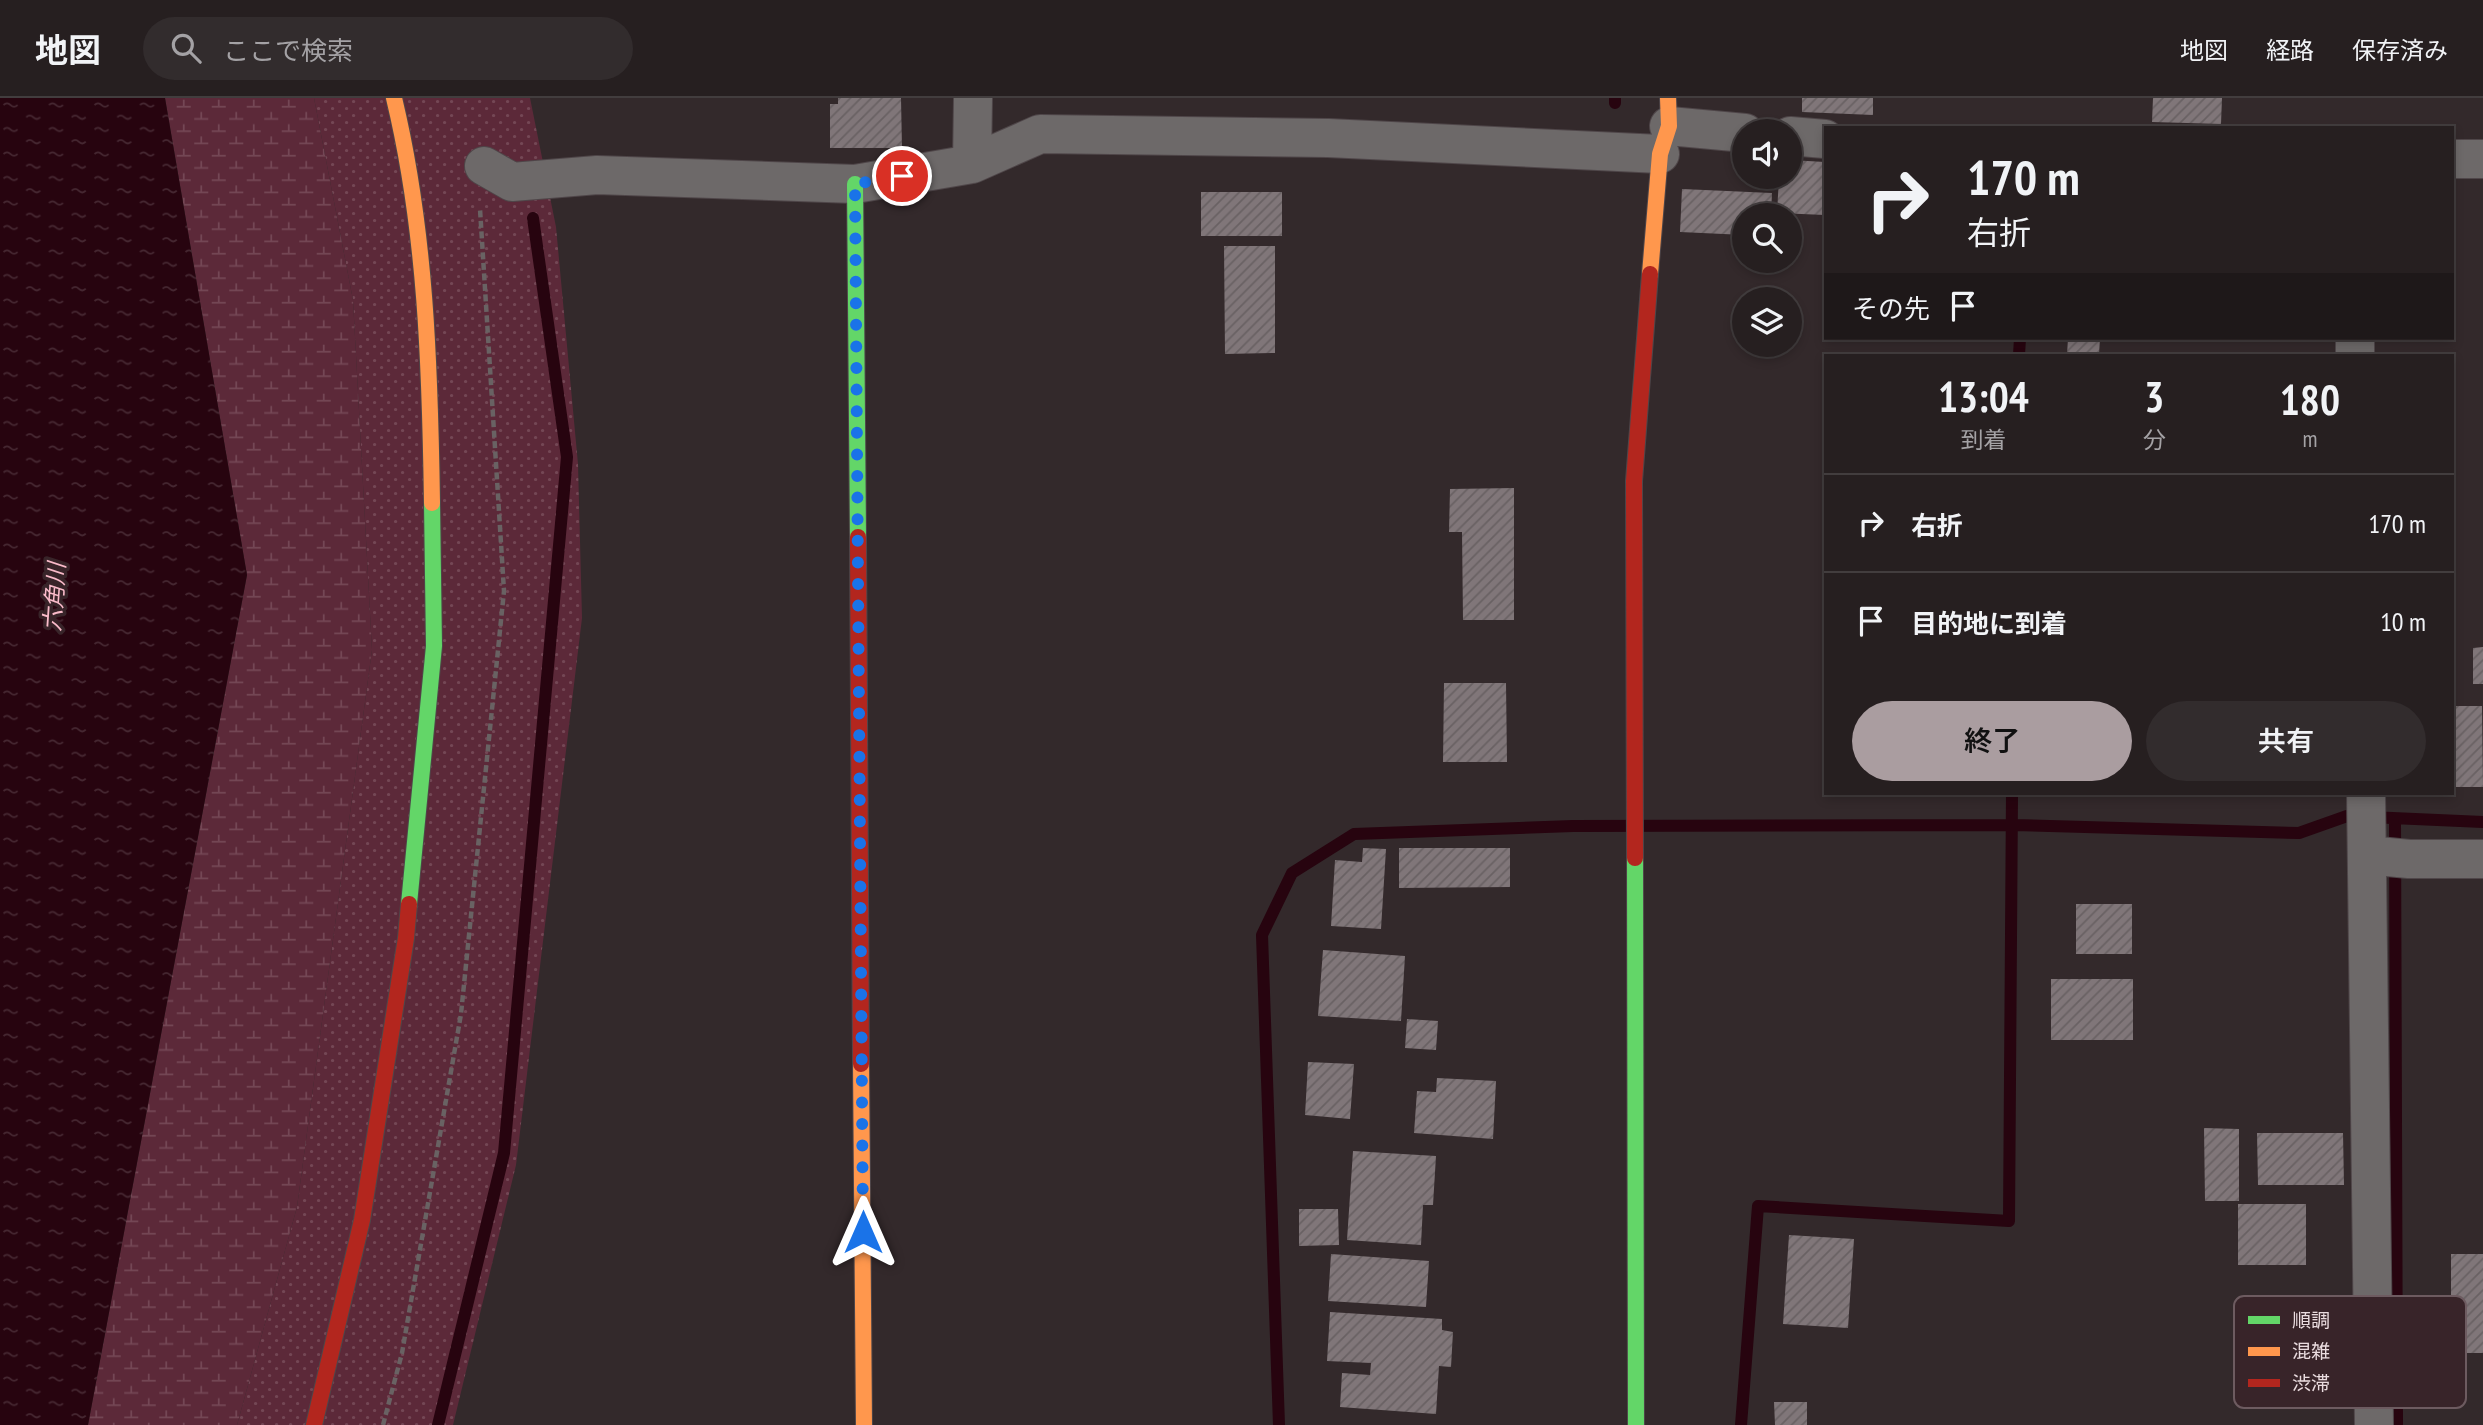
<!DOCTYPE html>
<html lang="ja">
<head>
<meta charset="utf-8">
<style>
  body { margin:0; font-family:"PT Sans Narrow","Noto Sans JP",sans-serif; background:#322c2d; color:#f1f3f6; height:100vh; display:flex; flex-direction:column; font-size:26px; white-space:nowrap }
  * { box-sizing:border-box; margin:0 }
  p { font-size:23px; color:#a4a2a5 }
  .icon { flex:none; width:38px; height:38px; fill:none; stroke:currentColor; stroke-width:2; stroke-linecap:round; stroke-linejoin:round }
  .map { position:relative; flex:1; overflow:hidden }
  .side { position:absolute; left:1824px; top:256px; width:630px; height:441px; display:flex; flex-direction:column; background:#261f20; border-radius:0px; box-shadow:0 4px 10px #0003,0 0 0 2px #423d3e }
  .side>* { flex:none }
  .hud { position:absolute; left:1824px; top:28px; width:630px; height:214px; border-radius:0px; box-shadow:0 4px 10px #0003,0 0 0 2px #423d3e; background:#261f20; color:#f1f3f6; overflow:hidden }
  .tools { position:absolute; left:1732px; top:21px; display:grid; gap:14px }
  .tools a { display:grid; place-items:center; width:70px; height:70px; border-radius:50%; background:#261f20; box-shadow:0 4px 10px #0003,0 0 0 2px #423d3e; font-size:35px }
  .pin { position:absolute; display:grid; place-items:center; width:60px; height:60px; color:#fff; margin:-30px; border:4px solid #fff; border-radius:50%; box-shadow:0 2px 7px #0007 }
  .me { position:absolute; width:77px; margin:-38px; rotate:0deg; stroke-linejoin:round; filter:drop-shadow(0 0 5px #0008) }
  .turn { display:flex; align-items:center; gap:24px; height:147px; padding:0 28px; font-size:32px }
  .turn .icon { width:91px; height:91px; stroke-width:2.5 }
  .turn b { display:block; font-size:49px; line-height:60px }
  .then { display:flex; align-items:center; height:66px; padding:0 28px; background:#0003; gap:14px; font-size:26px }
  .eta { display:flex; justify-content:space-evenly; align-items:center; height:119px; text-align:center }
  .eta b { font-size:42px; font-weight:600; line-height:49px }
  .action { display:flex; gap:14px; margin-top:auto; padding:14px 28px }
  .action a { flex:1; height:80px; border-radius:42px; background:#aa9da0; color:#111; font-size:28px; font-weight:600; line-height:80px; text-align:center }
  .action a+a { background:#322c2d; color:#f1f3f6 }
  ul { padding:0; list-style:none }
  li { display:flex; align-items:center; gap:21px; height:98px; padding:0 28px; border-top:2px solid #423d3e }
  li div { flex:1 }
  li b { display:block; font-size:26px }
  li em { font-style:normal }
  header { display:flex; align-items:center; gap:42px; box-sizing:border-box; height:98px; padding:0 35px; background:#261f20; border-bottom:2px solid #423d3e }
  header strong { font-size:33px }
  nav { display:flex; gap:38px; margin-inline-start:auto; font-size:24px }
  .search { width:490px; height:63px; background:#322c2d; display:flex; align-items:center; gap:18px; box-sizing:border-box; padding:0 24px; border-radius:38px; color:#a4a2a5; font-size:26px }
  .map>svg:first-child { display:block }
  .grass { fill:url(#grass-dots) }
  .wetland { fill:url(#wetland-marsh) }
  .water { fill:url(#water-ripples) }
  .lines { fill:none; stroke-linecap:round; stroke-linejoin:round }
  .stream { stroke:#27040f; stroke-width:12 }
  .building { fill:url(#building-hatch) }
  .street-casing { stroke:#4f4649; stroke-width:40 }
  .fast-casing { stroke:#4f4649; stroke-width:18 }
  .slow-casing { stroke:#4f4649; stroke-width:18 }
  .jam-casing { stroke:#4f4649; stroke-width:18 }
  .path { stroke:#696263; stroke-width:4.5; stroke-dasharray:7 3.5; stroke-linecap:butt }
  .street { stroke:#6d6969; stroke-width:38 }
  .fast { stroke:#63d668; stroke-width:16 }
  .slow { stroke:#ff974d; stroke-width:16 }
  .jam { stroke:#b3261e; stroke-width:16 }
  .route { stroke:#1a73e8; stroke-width:12; stroke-dasharray:0 21.6 }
  .labels { text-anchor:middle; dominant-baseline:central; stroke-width:7; stroke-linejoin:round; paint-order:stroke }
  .water-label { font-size:23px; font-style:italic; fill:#fabbca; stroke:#382429 }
  .key { fill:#382429; stroke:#6d5b60; stroke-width:2 }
  .key-label { font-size:19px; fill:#eadcdf }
</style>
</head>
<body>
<header>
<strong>地図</strong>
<div class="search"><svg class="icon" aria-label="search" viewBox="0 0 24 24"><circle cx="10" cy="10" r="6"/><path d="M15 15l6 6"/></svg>ここで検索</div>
<nav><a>地図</a><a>経路</a><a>保存済み</a></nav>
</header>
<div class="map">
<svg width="2483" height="1327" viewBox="0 0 2483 1327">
  <defs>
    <pattern id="grass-dots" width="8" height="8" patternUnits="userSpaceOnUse" patternTransform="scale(1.75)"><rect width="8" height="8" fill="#5c2939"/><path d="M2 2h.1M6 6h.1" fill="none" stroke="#744755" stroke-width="1.8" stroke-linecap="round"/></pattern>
    <pattern id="wetland-marsh" width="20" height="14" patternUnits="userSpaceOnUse" patternTransform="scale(1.75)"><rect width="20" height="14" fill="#5c2939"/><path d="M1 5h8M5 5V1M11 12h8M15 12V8" fill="none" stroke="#744755"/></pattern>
    <pattern id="water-ripples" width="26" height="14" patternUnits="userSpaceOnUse" patternTransform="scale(1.75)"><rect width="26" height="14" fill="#27040f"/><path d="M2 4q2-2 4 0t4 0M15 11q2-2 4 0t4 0" fill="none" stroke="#462832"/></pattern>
    <pattern id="building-hatch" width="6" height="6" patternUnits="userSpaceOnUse" patternTransform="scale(1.75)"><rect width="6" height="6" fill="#807679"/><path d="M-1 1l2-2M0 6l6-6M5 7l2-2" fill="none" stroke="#696163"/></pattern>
  </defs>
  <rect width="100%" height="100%" fill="#33292b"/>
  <path class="grass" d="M314 0H530L556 129 578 366 582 520 516 1067 453 1327H237L297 1109 372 552 353 202Z"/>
  <path class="wetland" d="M165 0H314L353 202 372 552 297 1109 237 1327H88L247 477Z"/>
  <path class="water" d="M0 0H165L247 477 88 1327H0Z"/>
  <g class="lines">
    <path class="stream" d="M1615 5V0
      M2019 257 2020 240
      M2395 722 2397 1327
      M438 1327 504 1055 567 359 533 120
      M1279 1327 1262 837 1292 775 1354 736 1573 728 2012 727 2299 735 2347 718 2483 724
      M1741 1327 1758 1108 2009 1123 2012 695"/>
  </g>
  <path class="building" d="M838 0H901L902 50H830V6H838Z
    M1802 0H1873V17L1802 14Z
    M2153 0H2222L2221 26 2152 24Z
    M1790 62 1825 64V117L1777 115 1779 79H1790Z
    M1682 91 1772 95 1771 117H1745V137L1680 134Z
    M1201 94H1282V138H1201Z
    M1224 148H1275V255L1225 256Z
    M2068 240H2100L2099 257H2067Z
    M1514 390V522H1463L1462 434H1449L1450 391Z
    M2483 549V586H2473V550Z
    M1444 585H1506L1507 664H1443Z
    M2452 608H2482L2483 689H2452Z
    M1363 750 1386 751 1381 831 1331 828 1335 762 1362 764Z
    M1399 750H1510V789L1399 790Z
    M2076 806H2132V856H2076Z
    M1323 852 1405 858 1401 923 1318 918Z
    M2051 881H2133V942H2051Z
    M1407 921 1438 923 1436 952 1405 950Z
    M1308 964 1354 966 1350 1021 1305 1017Z
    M1437 980 1496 983 1493 1041 1414 1035 1417 993 1436 994Z
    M2204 1030 2239 1031V1103H2205Z
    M2257 1035H2343L2344 1087H2258Z
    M1353 1053 1436 1058 1433 1107H1423L1421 1147 1347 1142Z
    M2238 1106H2306V1167H2238Z
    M1299 1111H1338L1339 1147 1299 1148Z
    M1789 1137 1854 1141 1848 1230 1783 1226Z
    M1331 1156 1429 1163 1426 1209 1328 1203Z
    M2451 1156H2483V1255H2451Z
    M1330 1214 1442 1221V1232L1453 1234 1451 1269 1439 1268 1436 1316 1340 1309 1342 1275 1370 1277 1371 1265 1327 1263Z
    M1774 1304H1807V1327H1775Z"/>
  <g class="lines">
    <g class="street-casing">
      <path id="street" d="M1669 28 1745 35
        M1790 38 1825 41
        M2452 61H2483
        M972 66 973 0
        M484 68 512 84 597 77 855 86 972 66 1040 36 1328 40 1660 56
        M2355 240V257
        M2366 695 2374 1327
        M2367 757 2409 761H2483"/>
    </g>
    <g class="fast-casing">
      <path id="fast" d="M855 86 858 439
        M1635 760 1636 1327
        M409 806 434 548 432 405"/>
    </g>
    <g class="slow-casing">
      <path id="slow" d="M394 0C426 133 430 269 432 405
        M1650 176 1660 56 1669 28 1668 0
        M861 966 864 1327"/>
    </g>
    <g class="jam-casing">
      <path id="jam" d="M858 439 861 966
        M1635 760 1634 383 1650 176
        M314 1327 362 1122 406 840 409 806"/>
    </g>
    <path class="path" d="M383 1327 402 1255 461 916 504 493 480 111"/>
    <use href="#street" class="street"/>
    <use href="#fast" class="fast"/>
    <use href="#slow" class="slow"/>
    <use href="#jam" class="jam"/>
  </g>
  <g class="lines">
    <path class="route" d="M863 1134 855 86 902 78"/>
  </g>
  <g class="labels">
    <g class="water-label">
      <text transform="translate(54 499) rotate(-86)">六角川</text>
    </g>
  </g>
  <rect x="2234" y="1198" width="232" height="112" rx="10" class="key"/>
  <rect x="2248" y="1218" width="32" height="8" fill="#63d668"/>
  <rect x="2248" y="1249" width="32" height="9" fill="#ff974d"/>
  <rect x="2248" y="1281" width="32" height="8" fill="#b3261e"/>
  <g class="key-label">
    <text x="2292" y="1229">順調</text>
    <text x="2292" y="1260">混雑</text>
    <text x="2292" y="1292">渋滞</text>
  </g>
</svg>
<div class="tools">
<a><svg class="icon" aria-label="sound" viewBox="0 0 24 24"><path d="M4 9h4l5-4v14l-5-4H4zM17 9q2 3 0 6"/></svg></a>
<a><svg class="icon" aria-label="search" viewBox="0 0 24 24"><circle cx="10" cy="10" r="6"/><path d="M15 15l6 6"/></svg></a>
<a><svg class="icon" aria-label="layers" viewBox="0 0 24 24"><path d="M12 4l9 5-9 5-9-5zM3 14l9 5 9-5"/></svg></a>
</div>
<div class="pin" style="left:902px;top:78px;background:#d93025"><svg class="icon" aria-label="arrive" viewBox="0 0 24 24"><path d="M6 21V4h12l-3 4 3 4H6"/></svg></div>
<svg class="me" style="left:863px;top:1134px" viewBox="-20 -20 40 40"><path d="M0-17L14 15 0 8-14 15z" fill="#1a73e8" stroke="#fff" stroke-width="4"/></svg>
<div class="hud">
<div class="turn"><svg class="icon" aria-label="right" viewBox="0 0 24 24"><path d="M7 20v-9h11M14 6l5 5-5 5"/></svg><div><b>170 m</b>右折</div></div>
<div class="then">その先<svg class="icon" aria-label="arrive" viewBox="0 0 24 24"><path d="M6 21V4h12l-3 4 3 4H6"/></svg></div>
</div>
<section class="side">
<div class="eta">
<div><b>13:04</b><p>到着</p></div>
<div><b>3</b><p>分</p></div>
<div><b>180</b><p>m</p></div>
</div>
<ul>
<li><svg class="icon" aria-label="right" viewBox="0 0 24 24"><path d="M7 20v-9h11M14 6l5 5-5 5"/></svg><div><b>右折</b></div><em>170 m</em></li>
<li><svg class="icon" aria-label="arrive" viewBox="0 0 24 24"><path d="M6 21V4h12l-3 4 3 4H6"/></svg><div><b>目的地に到着</b></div><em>10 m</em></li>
</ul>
<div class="action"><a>終了</a><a>共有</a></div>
</section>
</div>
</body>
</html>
